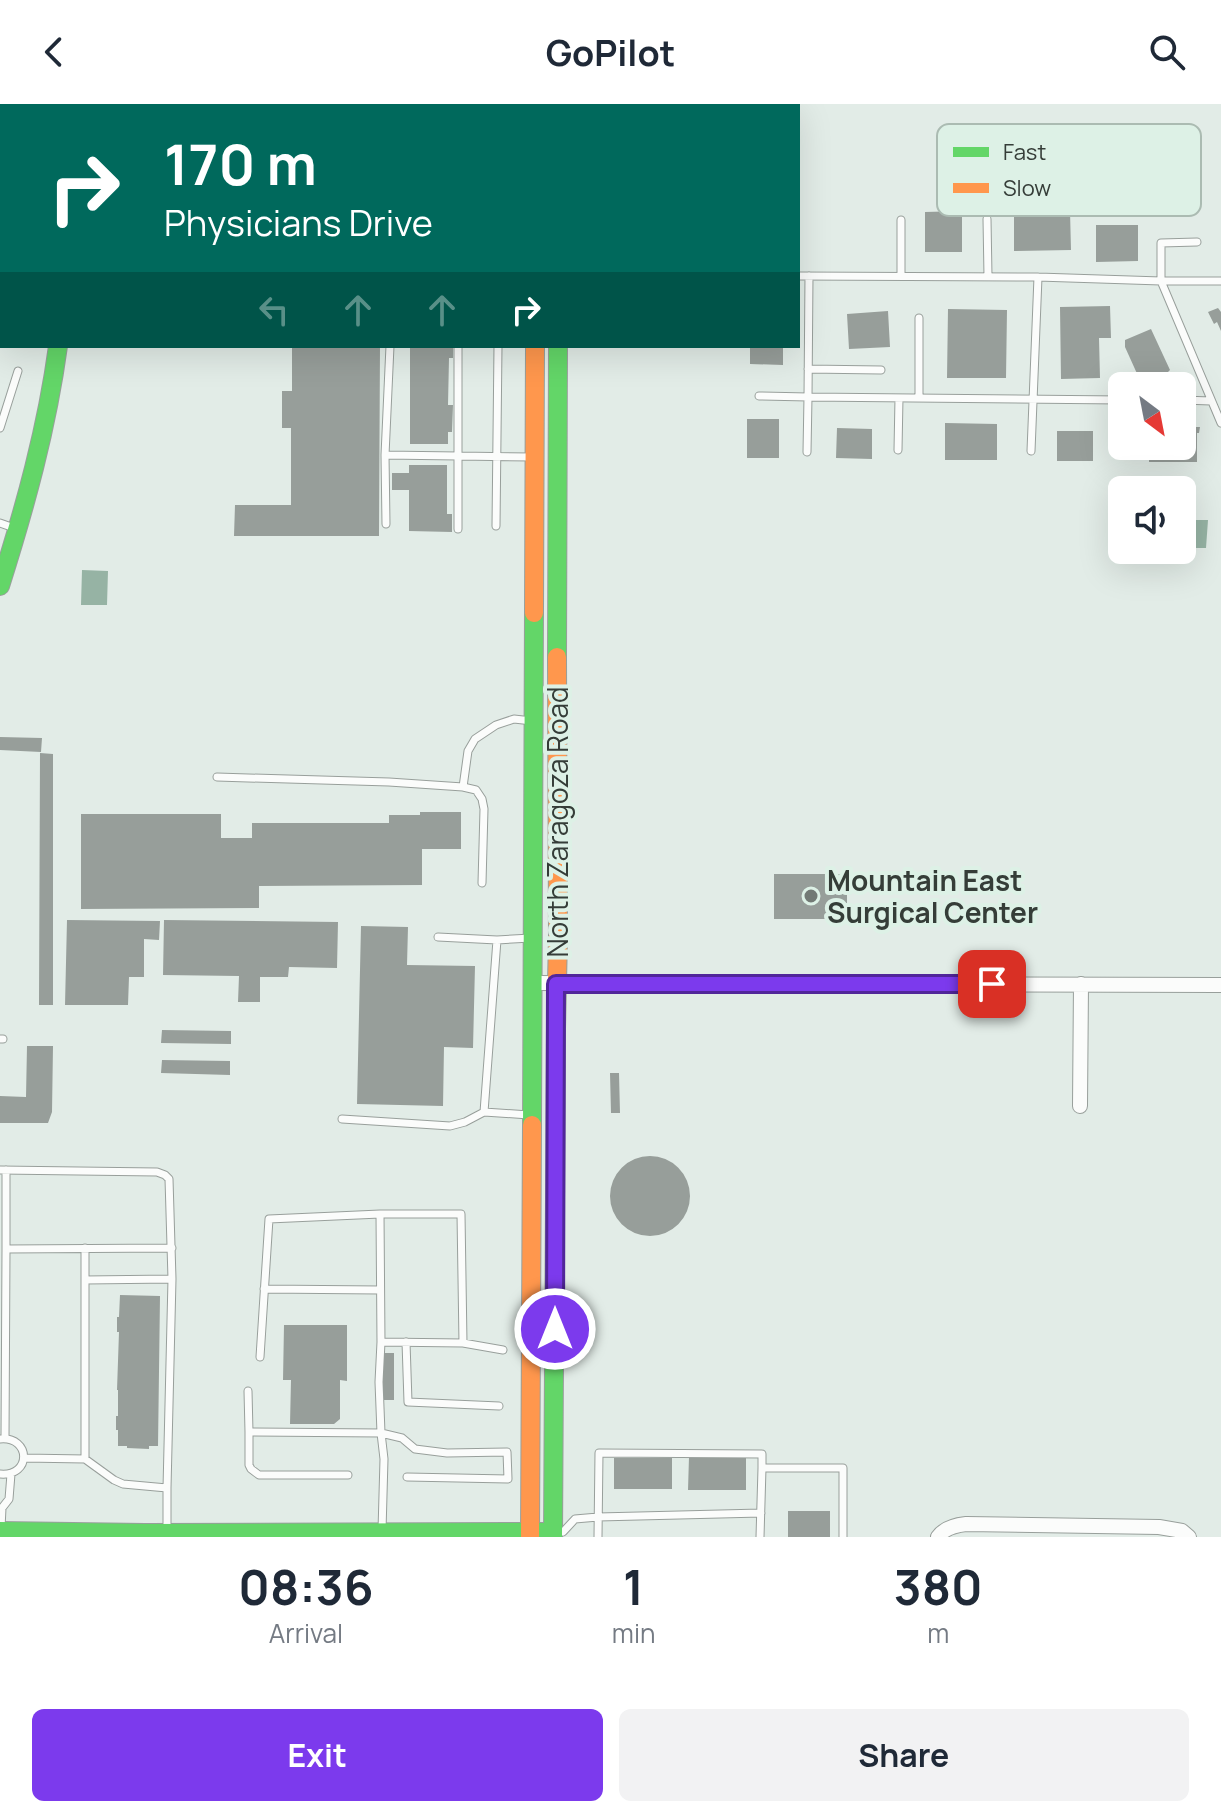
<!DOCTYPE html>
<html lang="en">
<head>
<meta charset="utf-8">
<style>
  body { margin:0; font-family:Manrope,sans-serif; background:#f2f2f3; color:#1f2937; height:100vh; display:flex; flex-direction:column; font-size:30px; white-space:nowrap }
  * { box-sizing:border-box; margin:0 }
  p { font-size:26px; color:#747a83 }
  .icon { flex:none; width:44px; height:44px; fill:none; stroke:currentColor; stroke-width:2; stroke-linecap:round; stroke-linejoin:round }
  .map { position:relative; height:1433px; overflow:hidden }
  .side { display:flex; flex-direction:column; background:#fff; flex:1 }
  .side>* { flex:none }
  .top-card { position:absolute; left:0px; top:0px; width:800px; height:244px; box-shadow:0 8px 32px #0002; background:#00695c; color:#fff; overflow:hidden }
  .needle { width:52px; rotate:148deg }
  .fabs { position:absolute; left:1108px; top:268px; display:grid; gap:16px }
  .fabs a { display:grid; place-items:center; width:88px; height:88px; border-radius:12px; background:#fff; box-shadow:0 8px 32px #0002; font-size:40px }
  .pin { position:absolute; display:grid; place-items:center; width:68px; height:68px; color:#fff; margin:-34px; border-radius:16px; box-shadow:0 4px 12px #0006 }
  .me { position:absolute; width:88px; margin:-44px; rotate:0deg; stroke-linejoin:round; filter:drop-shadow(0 0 6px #0008) }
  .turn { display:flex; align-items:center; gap:28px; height:168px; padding:0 32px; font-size:36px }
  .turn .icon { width:104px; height:104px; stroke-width:2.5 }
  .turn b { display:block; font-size:56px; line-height:68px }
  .lanes { display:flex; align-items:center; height:76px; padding:0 32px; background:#0003; justify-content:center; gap:40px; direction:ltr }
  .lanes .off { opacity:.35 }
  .eta { display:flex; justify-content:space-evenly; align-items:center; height:136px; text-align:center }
  .eta b { font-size:48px; font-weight:700; line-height:56px }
  .cta { display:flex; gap:16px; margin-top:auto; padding:16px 32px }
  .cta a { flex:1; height:92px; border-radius:12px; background:#7c3aed; color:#fff; font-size:32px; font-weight:700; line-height:92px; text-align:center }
  .cta a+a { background:#f2f2f3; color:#1f2937 }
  header { display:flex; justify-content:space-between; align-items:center; height:104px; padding:0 32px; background:#fff; font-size:36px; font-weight:700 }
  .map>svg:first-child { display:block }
  .water { fill:#96b3a4 }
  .building { fill:#979e9a }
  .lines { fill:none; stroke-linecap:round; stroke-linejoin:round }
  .lane-casing { stroke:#989f9b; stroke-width:9 }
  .street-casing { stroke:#989f9b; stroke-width:16 }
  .fast-casing { stroke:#989f9b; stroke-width:20 }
  .slow-casing { stroke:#989f9b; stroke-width:20 }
  .lane { stroke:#fbfcfb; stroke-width:7 }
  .street { stroke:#fbfcfb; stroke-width:14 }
  .fast { stroke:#63d668; stroke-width:18 }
  .slow { stroke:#ff974d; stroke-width:18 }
  .route-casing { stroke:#51269a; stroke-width:20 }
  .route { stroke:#7c3aed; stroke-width:14 }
  .poi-dot { fill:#727a75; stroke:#ddf1e6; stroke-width:3 }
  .labels { text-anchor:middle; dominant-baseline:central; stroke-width:8; stroke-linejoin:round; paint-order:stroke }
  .street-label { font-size:28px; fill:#353d38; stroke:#ddf1e6 }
  .poi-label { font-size:28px; font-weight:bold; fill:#353d38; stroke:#ddf1e6; text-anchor:start }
  .key { fill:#ddf1e6; stroke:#abbbb2; stroke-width:2 }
  .key-label { font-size:22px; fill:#353d38 }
</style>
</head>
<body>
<header><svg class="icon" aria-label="back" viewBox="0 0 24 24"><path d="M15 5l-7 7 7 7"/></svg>GoPilot<svg class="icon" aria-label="search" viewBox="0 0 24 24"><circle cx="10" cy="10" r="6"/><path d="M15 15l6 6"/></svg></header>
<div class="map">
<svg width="1221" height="1433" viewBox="0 0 1221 1433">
  <rect width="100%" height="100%" fill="#e2ece7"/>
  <path class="water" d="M1182 416H1208L1206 444H1182Z
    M82 466 108 467 107 501H81Z"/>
  <path class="building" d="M962 107V148H925V108Z
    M1014 107H1070L1071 146 1014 147Z
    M1096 121H1138V157L1096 158Z
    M1110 202 1111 234H1099L1100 274 1061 275 1060 203Z
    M1218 204 1221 208V227L1217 218 1214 220 1208 208Z
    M948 205 1007 206 1006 274H947Z
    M888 207 890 243 849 245 847 210Z
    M1151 225 1170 266 1162 274H1139L1125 243V236Z
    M292 242H380L379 432H234L235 401H291V324H282V287H292Z
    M410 242H453V254H449L448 301H453L452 328H448V340H410Z
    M750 242H783V261L750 260Z
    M747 315H779V354H747Z
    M945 319 997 320V356H945Z
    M1193 323H1200L1199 329H1197V358H1149V342H1182V325H1193Z
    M837 324 872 325V355L836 354Z
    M1057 327H1093V357H1057Z
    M409 361H447V410H452V428L409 427V386H392V369H409Z
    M0 633 42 634 41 648 0 646Z
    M40 649 53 650V901H39Z
    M420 708H461V745H422V781L259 782V804L81 805V710H221V734H252V719H389V711H420Z
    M774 770H847V815H774Z
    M67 816 160 817 159 836 144 835V873H129L128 901H65Z
    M164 816 338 818 337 864 289 863 288 873H260V898H238L239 872 163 871Z
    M361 822 408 823 407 861 475 862 473 944 444 943 443 1002 357 1000Z
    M162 926 231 927V940L161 939Z
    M27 942H53L52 1008 48 1019H0V992L26 993Z
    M162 956 230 957V971L161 969Z
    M610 969H619L620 1009H611Z
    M610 1092a40 40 0 1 1 80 0a40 40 0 1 1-80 0Z
    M120 1191 160 1192 158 1342H149V1345L127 1344V1342H118V1326H116V1312H118V1286H117L119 1228H117V1213H119Z
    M284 1221H347V1277L340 1276V1315L334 1320H290L291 1276H283Z
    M382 1249H394V1296H382Z
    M689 1353H746V1386H688Z
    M614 1354H672V1385H614Z
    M788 1407H830V1433H788Z"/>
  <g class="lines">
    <g class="lane-casing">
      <path id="lane" d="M12 0V2
        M395 0V2
        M473 2V0
        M515 2V0
        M0 112H2
        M987 115 988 172
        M1197 138 1161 139V177L1221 319
        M798 172 1038 173 1161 177H1221
        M809 172 808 293 1122 296
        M901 172V116
        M458 242V352L532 353
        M808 265 881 266
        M759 292 808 293 807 348
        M919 294V214
        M1182 296 1211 297
        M0 324 18 267
        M898 346 899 294
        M1117 346 1119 296
        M1031 347 1038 173
        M385 351 390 242
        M0 419 17 425
        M386 420 385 351 458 352V425
        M496 422 498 242
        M217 673 389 678 463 683 468 647 475 635 496 621 514 615 532 617
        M463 683 476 686 482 695 484 705 482 779
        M438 833 497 836 531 834
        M0 935H3
        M484 1008 497 836
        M342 1015 450 1022 465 1018 484 1008 529 1011
        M0 1066 157 1068 165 1071 169 1075 172 1175 167 1384 123 1380 114 1376 85 1355 24 1354
        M380 1110H461L463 1239
        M6 1145V1066
        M85 1176 172 1175
        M264 1185 380 1186
        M381 1238 463 1239 503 1246
        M406 1238 408 1298 499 1302
        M260 1253 269 1115 380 1110 381 1238 379 1278 381 1329 402 1334 415 1345 447 1349 507 1348 508 1375 407 1373
        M248 1287 249 1328
        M5 1334 6 1145 172 1144
        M0 1335C31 1332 32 1373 0 1370
        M85 1355V1144
        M348 1371H259L251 1365 249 1361V1328L381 1329 384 1355 382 1427
        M1 1424 2 1404 9 1395 11 1370
        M167 1427V1384
        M563 1428 575 1415 598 1413 761 1409
        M598 1433 599 1349 762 1350V1364
        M760 1433 762 1364H843V1433"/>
    </g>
    <g class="street-casing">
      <path id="street" d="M533 879 1221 881
        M1080 1002 1081 880
        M938 1433C944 1424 957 1421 966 1420L1159 1423 1182 1427 1189 1433"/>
    </g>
    <g class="fast-casing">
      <path id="fast" d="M67 0V2
        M0 172H2
        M0 482C25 403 47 324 58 242
        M557 553 558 242
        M532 1021 534 509
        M0 1427 145 1429 544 1428
        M553 1433 556 925"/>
    </g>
    <g class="slow-casing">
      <path id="slow" d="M536 0V2
        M557 0 558 2
        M534 509 535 242
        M556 925 558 833 557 553
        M530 1433 532 1021"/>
    </g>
    <use href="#lane" class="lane"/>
    <use href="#street" class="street"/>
    <use href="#fast" class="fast"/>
    <use href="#slow" class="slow"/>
  </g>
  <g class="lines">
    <g class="route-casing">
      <path id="route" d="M555 1225 556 880H992"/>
    </g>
    <use href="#route" class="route"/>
  </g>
  <circle class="poi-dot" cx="811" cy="792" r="8"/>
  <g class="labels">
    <g class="street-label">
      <text transform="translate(557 718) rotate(-90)">North Zaragoza Road</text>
    </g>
    <g class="poi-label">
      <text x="827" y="776">Mountain East<tspan x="827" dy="32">Surgical Center</tspan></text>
    </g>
  </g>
  <rect x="937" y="20" width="264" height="92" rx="12" class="key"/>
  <rect x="953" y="43" width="36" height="10" fill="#63d668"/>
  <rect x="953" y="79" width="36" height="10" fill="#ff974d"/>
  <g class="key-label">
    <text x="1003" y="56">Fast</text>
    <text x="1003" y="92">Slow</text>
  </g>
</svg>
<div class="fabs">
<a><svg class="needle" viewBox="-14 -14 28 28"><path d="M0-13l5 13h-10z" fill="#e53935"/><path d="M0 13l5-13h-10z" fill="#747a83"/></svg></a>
<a><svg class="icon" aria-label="sound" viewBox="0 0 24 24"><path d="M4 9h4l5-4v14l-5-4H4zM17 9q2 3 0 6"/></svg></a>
</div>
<div class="pin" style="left:992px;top:880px;background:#d93025"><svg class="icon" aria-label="arrive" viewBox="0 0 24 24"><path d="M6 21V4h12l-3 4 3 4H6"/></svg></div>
<svg class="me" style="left:555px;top:1225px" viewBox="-20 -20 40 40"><circle r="17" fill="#7c3aed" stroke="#fff" stroke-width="3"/><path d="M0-11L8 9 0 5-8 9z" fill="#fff"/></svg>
<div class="top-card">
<div class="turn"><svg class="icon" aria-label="right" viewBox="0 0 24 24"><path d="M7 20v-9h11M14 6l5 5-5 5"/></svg><div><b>170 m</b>Physicians Drive</div></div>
<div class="lanes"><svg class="icon off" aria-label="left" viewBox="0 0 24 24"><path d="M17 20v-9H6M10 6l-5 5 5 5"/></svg><svg class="icon off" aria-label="ahead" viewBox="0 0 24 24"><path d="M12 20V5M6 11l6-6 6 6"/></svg><svg class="icon off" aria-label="ahead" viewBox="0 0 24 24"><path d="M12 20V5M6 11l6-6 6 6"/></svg><svg class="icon" aria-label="right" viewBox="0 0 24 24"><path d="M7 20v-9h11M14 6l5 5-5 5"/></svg></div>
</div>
</div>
<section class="side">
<div class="eta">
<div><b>08:36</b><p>Arrival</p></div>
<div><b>1</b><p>min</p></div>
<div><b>380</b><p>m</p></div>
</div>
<div class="cta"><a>Exit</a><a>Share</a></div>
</section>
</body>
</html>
